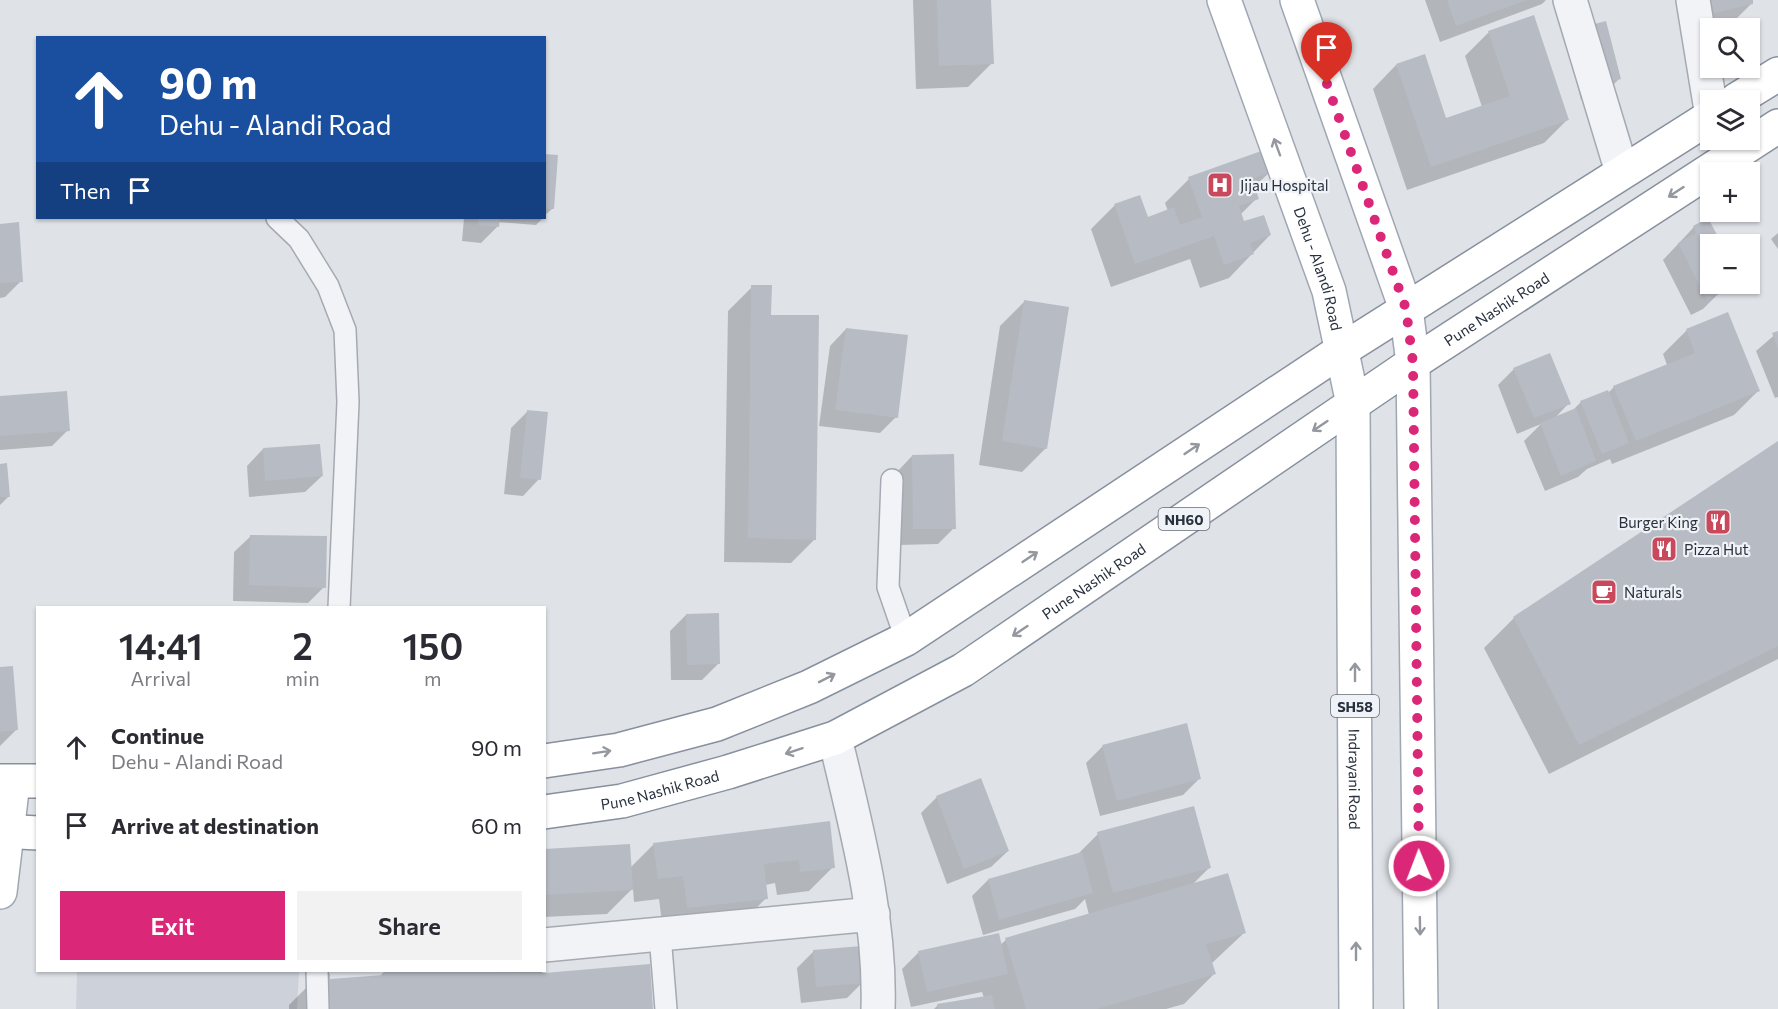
<!DOCTYPE html>
<html lang="en">
<head>
<meta charset="utf-8">
<style>
  body { margin:0; font-family:Commissioner,sans-serif; background:#f2f2f3; color:#2b2b33; height:100vh; display:flex; flex-direction:column; font-size:22px; white-space:nowrap }
  * { box-sizing:border-box; margin:0 }
  p { font-size:20px; color:#7c7c81 }
  .icon { flex:none; width:33px; height:33px; fill:none; stroke:currentColor; stroke-width:2; stroke-linecap:round; stroke-linejoin:round }
  .map { position:relative; flex:1; overflow:hidden }
  .drawer { position:absolute; left:36px; top:606px; width:510px; height:366px; display:flex; flex-direction:column; background:#fff; border-radius:0px; box-shadow:0 2px 4px #0004 }
  .drawer>* { flex:none }
  .hud { position:absolute; left:36px; top:36px; width:510px; height:183px; border-radius:0px; box-shadow:0 2px 4px #0004; background:#1a4fa0; color:#fff; overflow:hidden }
  .tools { position:absolute; left:1700px; top:18px; display:grid; gap:12px }
  .tools a { display:grid; place-items:center; width:60px; height:60px; border-radius:0px; background:#fff; box-shadow:0 2px 4px #0004; font-size:30px }
  .pin { position:absolute; display:grid; place-items:center; width:51px; height:51px; color:#fff; margin:-62px -26px; border-radius:50% 50% 50% 0; rotate:-45deg; box-shadow:0 0 6px #0007 }
  .pin .icon { rotate:45deg }
  .me { position:absolute; width:66px; margin:-33px; rotate:359deg; stroke-linejoin:round; filter:drop-shadow(0 0 4px #0008) }
  .turn { display:flex; align-items:center; gap:21px; height:126px; padding:0 24px; font-size:27px }
  .turn .icon { width:78px; height:78px; stroke-width:2.5 }
  .turn b { display:block; font-size:42px; line-height:51px }
  .then { display:flex; align-items:center; height:57px; padding:0 24px; background:#0003; gap:12px; font-size:22px }
  .eta { display:flex; justify-content:space-evenly; align-items:center; height:102px; text-align:center }
  .eta b { font-size:36px; font-weight:600; line-height:42px }
  .button { display:flex; gap:12px; margin-top:auto; padding:12px 24px }
  .button a { flex:1; height:69px; border-radius:0px; background:#db2777; color:#fff; font-size:24px; font-weight:600; line-height:69px; text-align:center }
  .button a+a { background:#f2f2f3; color:#2b2b33 }
  ul { padding:0; list-style:none }
  li { display:flex; align-items:center; gap:18px; height:78px; padding:0 24px }
  li div { flex:1 }
  li b { display:block; font-size:22px }
  li em { font-style:normal }
  .map>svg:first-child { display:block }
  .built { fill:#cdd2da }
  .shadow { fill:#0003 }
  .building { fill:#b7bcc4 }
  .lines { fill:none; stroke-linecap:round; stroke-linejoin:round }
  .service-casing { stroke:#a5aab2; stroke-width:24 }
  .minor-casing { stroke:#a5aab2; stroke-width:36 }
  .primary-casing { stroke:#9fa7b3; stroke-width:36 }
  .trunk-casing { stroke:#87909e; stroke-width:36 }
  .service { stroke:#f2f3f6; stroke-width:21 }
  .minor { stroke:#f2f3f6; stroke-width:33 }
  .primary { stroke:#fff; stroke-width:33 }
  .trunk { stroke:#fff; stroke-width:33 }
  .oneway { stroke:#94989e }
  .route { stroke:#db2777; stroke-width:10; stroke-dasharray:0 18 }
  .labels { text-anchor:middle; dominant-baseline:central; stroke-width:4.5; stroke-linejoin:round; paint-order:stroke }
  .shield { fill:#eff2f6; stroke:#646b75; stroke-width:1.5 }
  .shield-label { font-size:14px; font-weight:bold; fill:#29313e }
  .poi-label { font-size:15px; fill:#29313e; stroke:#eff2f6; text-anchor:start }
  .street-label { font-size:15px; fill:#29313e; stroke:#eff2f6 }
</style>
</head>
<body>
<div class="map">
<svg width="1778" height="1009" viewBox="0 0 1778 1009">
  <rect width="100%" height="100%" fill="#dfe3e8"/>
  <path class="built" d="M77 972H299L297 1009H76Z"/>
  <path class="shadow" d="M913 0H990L992 63 968 87 916 89Z
    M1425 0H1546L1542 4 1440 42Z
    M1691 0H1751L1752 3 1735 20 1698 29Z
    M1489 32 1568 119 1544 143 1407 190 1373 89 1396 65 1445 120 1482 107 1465 56Z
    M1567 45 1620 78 1603 95 1581 100Z
    M544 156 552 209 544 216Z
    M1271 171 1253 188 1257 198 1240 215 1243 223 1270 235 1229 278 1200 288 1190 259 1111 287 1091 229 1115 205 1147 219 1168 211 1165 203 1189 179Z
    M464 218H543L536 225 498 222V226L481 243 462 241Z
    M1708 220 1720 244H1710V266L1707 269 1710 284H1715L1719 293 1703 309 1691 315 1663 260 1694 227Z
    M0 225 21 281 5 297 0 298Z
    M1778 233V249L1771 239Z
    M752 287 815 539 791 563 724 562 728 311Z
    M1024 302 1046 448 1022 472 979 465 1000 326Z
    M1727 314 1758 391 1734 415 1612 464 1610 459 1587 469 1578 477 1545 491 1524 441 1541 424 1517 434 1498 385 1514 369 1569 403 1554 419 1571 412 1581 402 1608 393 1614 387 1667 365 1663 354 1687 330Z
    M846 329 896 417 880 433 819 426 830 346Z
    M1778 332V397L1775 398 1756 351Z
    M0 398 68 430 52 446 0 450Z
    M527 412 539 479 523 496 504 494 511 428Z
    M1778 443V659L1549 774 1484 648 1514 618Z
    M263 449 322 476 305 492 249 497 247 466Z
    M912 456 954 528 938 544 898 545 896 473Z
    M0 465 9 496 0 505Z
    M251 536 324 587 308 603 233 601 234 552Z
    M686 615 719 663 702 680H671L670 631Z
    M0 668 16 730 0 746Z
    M1185 725 1200 778 1183 795 1100 816 1086 763 1102 747Z
    M937 797 1008 851 991 867 947 884 921 813Z
    M828 823 833 867 809 891 777 895 775 883 765 885 766 898 743 922 663 931 659 899 634 902 633 888 607 914 544 917V850L630 868 654 844Z
    M1098 834 1209 868 1192 885 1244 933 1211 964 1214 974 1184 1004 1166 1009H934L938 1005 984 998 982 992 911 1007 902 969 919 952 1000 945 1006 940 1089 915 1085 899 1075 909 983 935 972 896 988 880 1077 855Z
    M814 951 863 982 847 998 801 1003 797 968Z
    M392 970H447V973L542 970V974L652 1009H289V1005L319 975 329 981 379 977 385 971Z"/>
  <path class="building" d="M937 0H991L994 64 939 66Z
    M1447 0H1527L1456 26Z
    M1711 0H1753V4L1714 13Z
    M1534 15 1569 120 1431 167 1396 64 1425 54 1446 118 1510 96 1488 31Z
    M1606 21 1621 79 1598 85 1583 27Z
    M1264 150 1272 172 1252 179 1259 199 1239 206 1244 221 1264 215 1271 235 1250 243 1254 254 1224 265 1214 236 1135 264 1114 204 1140 195 1148 217 1174 207 1180 225 1202 217 1188 177Z
    M544 154 558 155 554 209H544Z
    M478 218H500L499 227 478 225Z
    M1708 218 1722 244H1710V261L1706 263 1710 271V284H1716L1721 293 1707 300 1678 243 1696 233 1693 226Z
    M19 222 23 282 0 283V224Z
    M751 285H772L771 315H819L816 540 748 538Z
    M1024 300 1069 307 1047 449 1002 441Z
    M1728 312 1760 391 1636 441 1613 386 1695 353 1686 329Z
    M846 328 908 335 898 418 835 410Z
    M1778 331V349L1772 333Z
    M1550 353 1571 404 1534 418 1513 368Z
    M1608 390 1629 443 1602 454 1580 401Z
    M67 391 70 431 0 436V396Z
    M1576 408 1596 461 1561 476 1540 423Z
    M527 410 548 412 541 480 520 478Z
    M1778 441V646L1579 745 1513 617Z
    M320 444 323 476 265 481 263 448Z
    M954 454 956 529H913L912 455Z
    M7 463 10 497H0V464Z
    M250 535 327 536 326 588 249 585Z
    M719 613 720 664 687 665 686 614Z
    M13 666 18 730 0 732V667Z
    M1187 723 1201 779 1117 801 1102 745Z
    M981 778 1009 851 964 869 936 796Z
    M1194 806 1211 868 1113 893 1097 832Z
    M830 821 835 868 800 872 799 860 764 864 768 899 687 908 683 876 658 879 653 843Z
    M630 844 633 890 544 895V849Z
    M1082 852 1093 893 999 920 988 879Z
    M1228 873 1246 933 1206 944 1216 974 1097 1009H1026L1005 938Z
    M999 933 1008 974 927 992 918 951Z
    M862 946 865 983 816 987 813 950Z
    M650 964 653 1009H322L319 974H330V979L384 975V970L544 973Z
    M992 995 995 1009H938L937 1004Z"/>
  <g class="lines">
    <g class="service-casing">
      <path id="service" d="M277 218 299 239 328 286 345 330 348 402 339 608
        M892 480 888 587 906 639
        M660 935 666 1009
        M317 970 318 1009"/>
    </g>
    <g class="minor-casing">
      <path id="minor" d="M1570 0 1622 172
        M1693 0 1710 104
        M835 738C856 827 881 917 878 1009
        M544 945 873 914"/>
    </g>
    <g class="primary-casing">
      <g id="primary">
        <path id="s1" d="M1224 0 1329 291 1353 404 1356 1009"/>
        <path d="M1297 0 1406 309 1413 363 1421 1009"/>
        <path d="M0 892 13 782"/>
      </g>
    </g>
    <g class="trunk-casing">
      <g id="trunk">
        <path d="M1736 100 1778 74"/>
        <path d="M544 761 619 750 717 724 809 687 906 639 1342 350 1710 117"/>
        <path d="M0 781H38"/>
        <path id="s2" d="M544 812 622 801 728 772 835 738 963 670 1413 363 1778 126"/>
        <path d="M0 831 38 833"/>
      </g>
    </g>
    <use href="#service" class="service"/>
    <use href="#minor" class="minor"/>
    <use href="#primary" class="primary"/>
    <use href="#trunk" class="trunk"/>
  </g>
  <defs><path id="oneway-shaft" d="M-6 0H5M1.5-3L5.5 0L1.5 3" fill="none" stroke-width="1.6" stroke-linecap="round" stroke-linejoin="round" transform="scale(1.5)"/></defs>
  <g class="oneway">
    <use href="#oneway-shaft" transform="translate(1277 147) rotate(-110)"/>
    <use href="#oneway-shaft" transform="translate(1676 192) rotate(147)"/>
    <use href="#oneway-shaft" transform="translate(1320 426) rotate(146)"/>
    <use href="#oneway-shaft" transform="translate(1192 449) rotate(-34)"/>
    <use href="#oneway-shaft" transform="translate(1030 557) rotate(-34)"/>
    <use href="#oneway-shaft" transform="translate(1020 631) rotate(146)"/>
    <use href="#oneway-shaft" transform="translate(1355 672) rotate(-90)"/>
    <use href="#oneway-shaft" transform="translate(827 678) rotate(-27)"/>
    <use href="#oneway-shaft" transform="translate(794 751) rotate(162)"/>
    <use href="#oneway-shaft" transform="translate(602 752) rotate(-9)"/>
    <use href="#oneway-shaft" transform="translate(1420 926) rotate(89)"/>
    <use href="#oneway-shaft" transform="translate(1356 951) rotate(-90)"/>
  </g>
  <g class="lines">
    <path class="route" d="M1327 84 1406 309 1413 363 1419 866"/>
  </g>
  <defs>
    <g id="hospital-square" transform="scale(1.35)"><rect x="-9" y="-9" width="18" height="18" rx="4" fill="#c9495c" stroke="#eff2f6"/><path d="M-5-5h3v3.5h4V-5h3V5h-3V1.5h-4V5h-3Z" fill="#fff"/></g>
    <g id="restaurant-square" transform="scale(1.35)"><rect x="-9" y="-9" width="18" height="18" rx="4" fill="#c9495c" stroke="#eff2f6"/><path d="M-5-6h1v4h1v-4h1v4h1v-4h1v5L-1.5 .5V6h-2V.5L-5-1ZM5-6V6H3V1.5H1.5Q1.5-4 5-6Z" fill="#fff"/></g>
    <g id="cafe-square" transform="scale(1.35)"><rect x="-9" y="-9" width="18" height="18" rx="4" fill="#c9495c" stroke="#eff2f6"/><path d="M-5.5-4.5H6V0H3Q3 3.5 0 3.5H-2.5Q-5.5 3.5-5.5 0ZM3-3.2v2h1.7v-2ZM-6 4.5H4V6H-6Z" fill="#fff"/></g>
  </defs>
  <g fill-rule="evenodd">
    <use href="#hospital-square" x="1220" y="185"/>
    <use href="#restaurant-square" x="1718" y="522"/>
    <use href="#restaurant-square" x="1664" y="549"/>
    <use href="#cafe-square" x="1604" y="592"/>
  </g>
  <g class="labels">
    <g class="shield">
      <rect x="1158.5" y="508" width="51" height="22" rx="4.5"/>
      <rect x="1331" y="695" width="48" height="22" rx="4.5"/>
    </g>
    <g class="shield-label">
      <text x="1184" y="519">NH60</text>
      <text x="1355" y="706">SH58</text>
    </g>
    <g class="poi-label">
      <text x="1240" y="185">Jijau Hospital</text>
      <text x="1698" y="522" text-anchor="end">Burger King</text>
      <text x="1684" y="549">Pizza Hut</text>
      <text x="1624" y="592">Naturals</text>
    </g>
    <g class="street-label">
      <text stroke="none"><textPath href="#s1" startOffset="285">Dehu - Alandi Road</textPath></text>
      <text stroke="none"><textPath href="#s2" startOffset="1090">Pune Nashik Road</textPath></text>
      <text stroke="none"><textPath href="#s2" startOffset="604">Pune Nashik Road</textPath></text>
      <text stroke="none"><textPath href="#s1" startOffset="800">Indrayani Road</textPath></text>
      <text stroke="none"><textPath href="#s2" startOffset="118">Pune Nashik Road</textPath></text>
    </g>
  </g>
</svg>
<div class="tools">
<a><svg class="icon" aria-label="search" viewBox="0 0 24 24"><circle cx="10" cy="10" r="6"/><path d="M15 15l6 6"/></svg></a>
<a><svg class="icon" aria-label="layers" viewBox="0 0 24 24"><path d="M12 4l9 5-9 5-9-5zM3 14l9 5 9-5"/></svg></a>
<a>+</a>
<a>−</a>
</div>
<div class="pin" style="left:1327px;top:84px;background:#d93025"><svg class="icon" aria-label="arrive" viewBox="0 0 24 24"><path d="M6 21V4h12l-3 4 3 4H6"/></svg></div>
<svg class="me" style="left:1419px;top:866px" viewBox="-20 -20 40 40"><circle r="17" fill="#db2777" stroke="#fff" stroke-width="3"/><path d="M0-11L8 9 0 5-8 9z" fill="#fff"/></svg>
<div class="hud">
<div class="turn"><svg class="icon" aria-label="ahead" viewBox="0 0 24 24"><path d="M12 20V5M6 11l6-6 6 6"/></svg><div><b>90 m</b>Dehu - Alandi Road</div></div>
<div class="then">Then<svg class="icon" aria-label="arrive" viewBox="0 0 24 24"><path d="M6 21V4h12l-3 4 3 4H6"/></svg></div>
</div>
<section class="drawer">
<div class="eta">
<div><b>14:41</b><p>Arrival</p></div>
<div><b>2</b><p>min</p></div>
<div><b>150</b><p>m</p></div>
</div>
<ul>
<li><svg class="icon" aria-label="ahead" viewBox="0 0 24 24"><path d="M12 20V5M6 11l6-6 6 6"/></svg><div><b>Continue</b><p>Dehu - Alandi Road</p></div><em>90 m</em></li>
<li><svg class="icon" aria-label="arrive" viewBox="0 0 24 24"><path d="M6 21V4h12l-3 4 3 4H6"/></svg><div><b>Arrive at destination</b></div><em>60 m</em></li>
</ul>
<div class="button"><a>Exit</a><a>Share</a></div>
</section>
</div>
</body>
</html>
